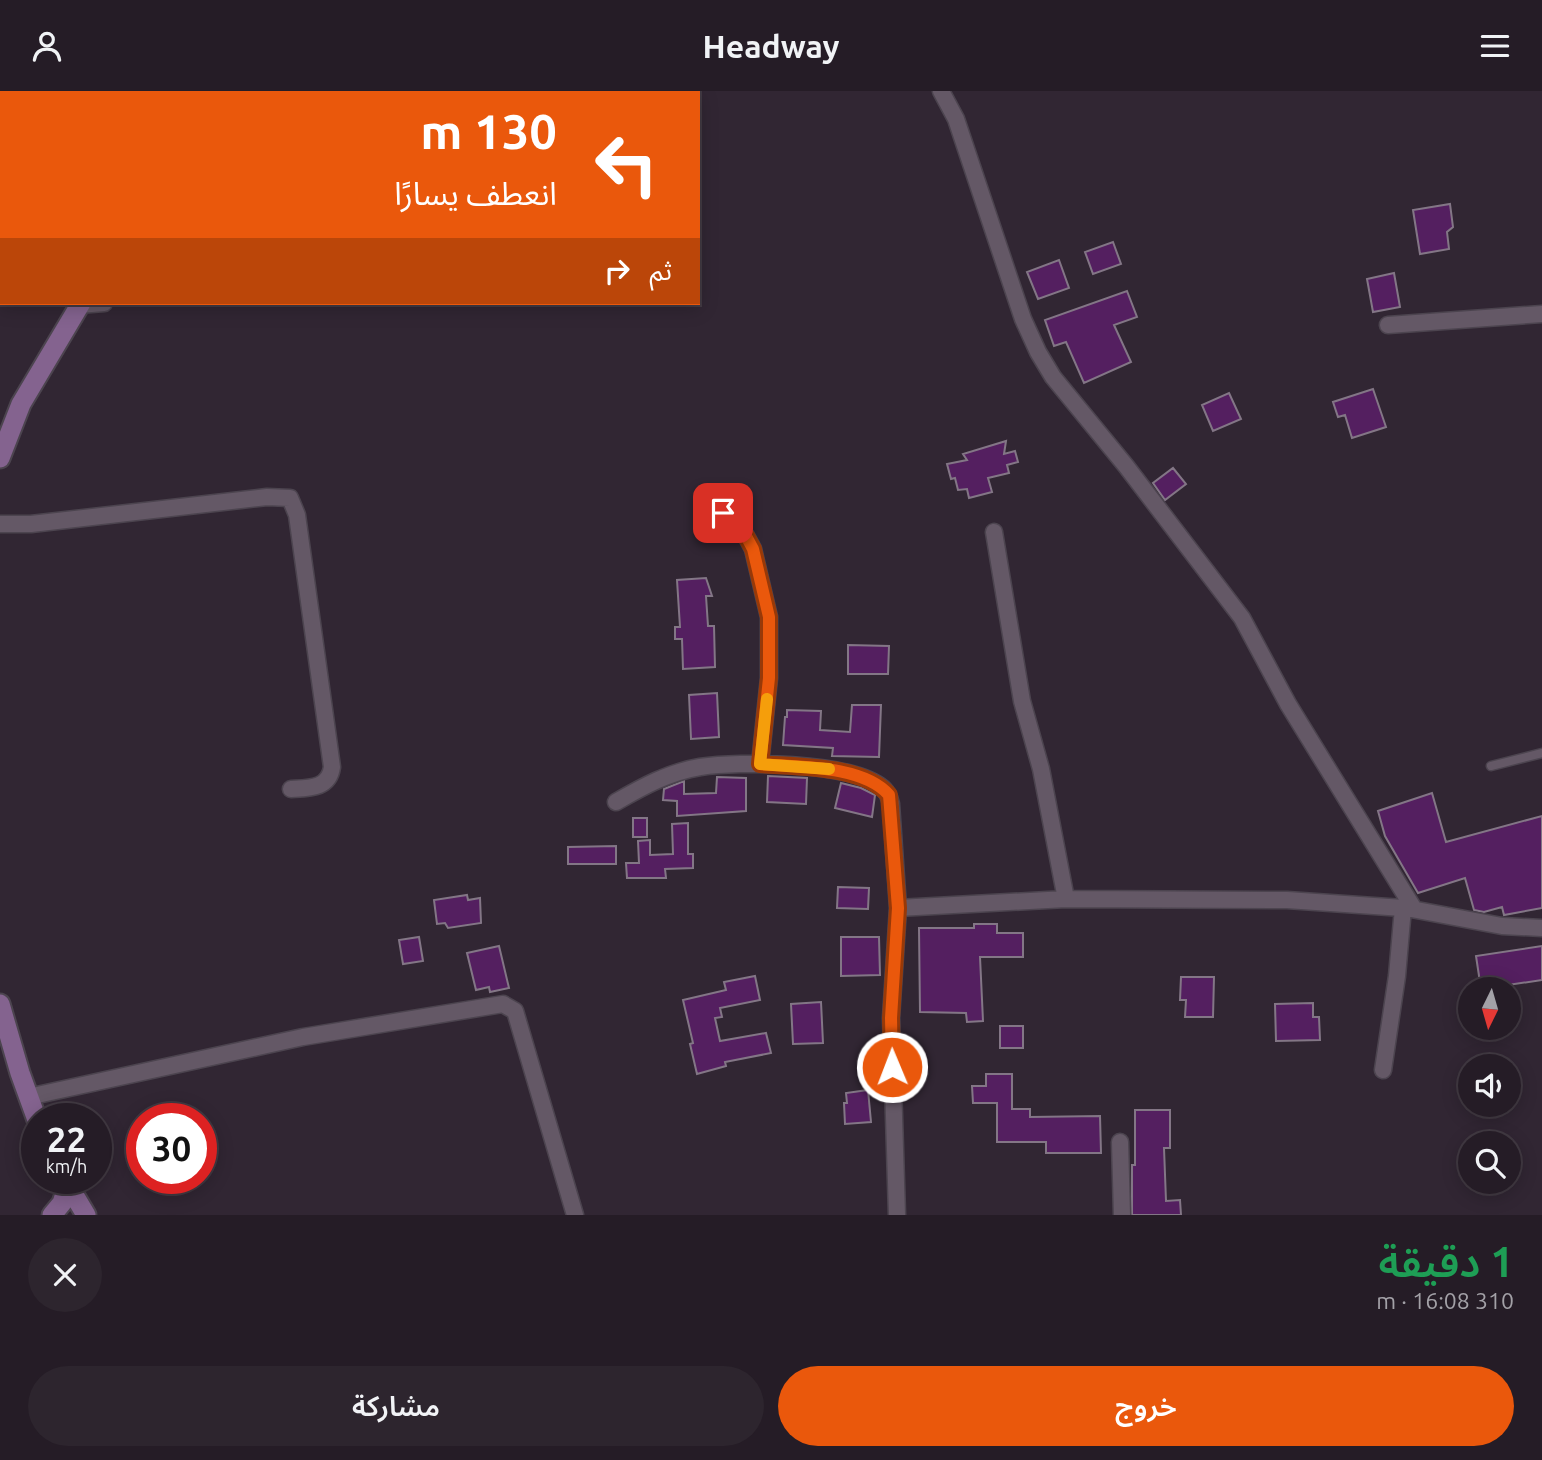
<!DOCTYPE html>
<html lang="ar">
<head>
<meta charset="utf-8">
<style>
  body { margin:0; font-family:Ubuntu,"Noto Sans Arabic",sans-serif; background:#2d252e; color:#f1f3f6; direction:rtl; height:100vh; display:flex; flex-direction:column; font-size:26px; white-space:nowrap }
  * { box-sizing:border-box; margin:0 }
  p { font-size:23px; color:#a3a1a7 }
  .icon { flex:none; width:38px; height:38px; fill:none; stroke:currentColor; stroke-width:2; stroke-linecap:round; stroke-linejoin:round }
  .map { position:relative; height:1124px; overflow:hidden; direction:ltr }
  .side { display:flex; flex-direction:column; background:#251c26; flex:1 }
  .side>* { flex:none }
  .hud { position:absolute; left:0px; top:0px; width:700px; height:214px; box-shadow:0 4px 18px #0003,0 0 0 2px #423a43; direction:rtl; background:#ea580c; color:#fff; overflow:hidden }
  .needle { width:46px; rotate:185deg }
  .controls { position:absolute; left:1458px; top:886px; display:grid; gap:14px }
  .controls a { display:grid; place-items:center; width:63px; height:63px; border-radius:50%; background:#251c26; box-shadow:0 4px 18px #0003,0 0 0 2px #423a43; font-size:35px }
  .speed { position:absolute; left:21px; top:1012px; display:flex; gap:14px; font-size:35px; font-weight:700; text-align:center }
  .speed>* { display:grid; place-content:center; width:91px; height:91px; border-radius:50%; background:#251c26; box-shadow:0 4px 18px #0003,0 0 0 2px #423a43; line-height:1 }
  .speed small { font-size:18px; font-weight:400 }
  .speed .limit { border:10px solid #d22; background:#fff; color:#111 }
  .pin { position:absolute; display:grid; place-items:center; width:60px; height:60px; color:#fff; margin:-30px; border-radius:14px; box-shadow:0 4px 10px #0006 }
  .me { position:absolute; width:77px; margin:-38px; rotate:359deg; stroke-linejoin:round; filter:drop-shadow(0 0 5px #0008) }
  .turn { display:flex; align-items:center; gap:24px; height:147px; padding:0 28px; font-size:32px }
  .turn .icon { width:91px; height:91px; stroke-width:2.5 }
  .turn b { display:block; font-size:49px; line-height:60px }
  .then { display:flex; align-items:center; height:66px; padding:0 28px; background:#0003; gap:14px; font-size:26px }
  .round { display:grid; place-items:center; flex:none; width:74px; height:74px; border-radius:37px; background:#2d252e }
  .headline { display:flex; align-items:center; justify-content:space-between; height:119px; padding:0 28px }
  h1 { font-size:42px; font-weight:600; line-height:52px; color:#1e9e55 }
  .button { display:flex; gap:14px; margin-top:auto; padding:14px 28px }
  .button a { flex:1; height:80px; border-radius:42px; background:#ea580c; color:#fff; font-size:28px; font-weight:600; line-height:80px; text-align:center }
  .button a+a { background:#2d252e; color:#f1f3f6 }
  header { display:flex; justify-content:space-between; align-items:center; height:91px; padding:0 28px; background:#251c26; font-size:32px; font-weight:600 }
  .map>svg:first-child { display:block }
  .building { fill:#541f60; stroke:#837686; stroke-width:2 }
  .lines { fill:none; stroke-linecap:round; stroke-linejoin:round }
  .service-casing { stroke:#4c444f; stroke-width:11 }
  .minor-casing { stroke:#4c444f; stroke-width:19 }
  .secondary-casing { stroke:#4c444f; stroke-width:23 }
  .service { stroke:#645866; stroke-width:8 }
  .minor { stroke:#645866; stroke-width:16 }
  .secondary { stroke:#84638f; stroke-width:19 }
  .route-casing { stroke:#983908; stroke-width:18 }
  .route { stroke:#ea580c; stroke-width:12 }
  .slow { stroke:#f59e0b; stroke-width:12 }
</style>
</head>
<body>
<header><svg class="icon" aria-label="menu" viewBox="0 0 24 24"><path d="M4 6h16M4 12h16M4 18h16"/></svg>Headway<svg class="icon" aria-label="person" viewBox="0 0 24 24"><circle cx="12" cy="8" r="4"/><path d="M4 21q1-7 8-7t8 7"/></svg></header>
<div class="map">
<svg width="1542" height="1124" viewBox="0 0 1542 1124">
  <rect width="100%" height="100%" fill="#312633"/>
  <path class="building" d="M1450 113 1453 136 1447 141 1449 158 1420 163 1413 119Z
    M1113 151 1121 173 1093 183 1085 161Z
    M1059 169 1069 197 1038 208 1027 181Z
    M1394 182 1400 216 1373 221 1367 188Z
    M1127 200 1137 226 1114 234 1131 271 1084 292 1066 251 1054 255 1045 229Z
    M1373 298 1386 336 1352 347 1345 324 1338 326 1333 311Z
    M1229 302 1241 328 1213 340 1202 314Z
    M1006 350 1004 363 1015 360 1018 371 1007 374 1009 382 988 387 992 401 969 407 967 398 958 399 955 387 951 388 947 373 967 369 963 363Z
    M1173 377 1186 393 1165 409 1153 392Z
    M706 487 712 505H706L708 535H714L715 576 683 578 682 548H675V536H680L677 489Z
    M848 554 889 555 888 583H848Z
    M717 602 719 646 691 648 689 604Z
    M852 614H881L879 666 832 665 833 657 783 654 785 626H787V619L821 620 820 639 850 641Z
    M768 685 807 687 806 713 767 711Z
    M717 686 746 687V720L677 725V710L663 709 664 698 684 690V703L716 702Z
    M841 692 861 697 875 704 872 726 835 717Z
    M1432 702 1446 751 1542 725V817L1504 824 1502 816 1484 821 1474 819 1465 787 1418 802 1385 745 1378 720Z
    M633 727H647V746H633Z
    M688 732V763H693V777L665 778 666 787H627L626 772H639L638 750 650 749V764L673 763 672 733Z
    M616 755V773H568V756Z
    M838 796 869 797 868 818 837 817Z
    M467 804 468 809 480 807 481 832 448 837 445 832 437 833 434 809Z
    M974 833H997V842H1023V866H980L983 930 967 931 966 922 920 921 919 837H974Z
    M419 846 423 870 403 873 399 849Z
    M841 846H879L880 884 841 885Z
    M499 855 509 897 490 901 489 896 476 899 467 862Z
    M1542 855V889L1481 898 1476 865Z
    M755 885 760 909 720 917 722 926 715 927 720 950 766 942 771 962 725 971 726 975 697 983 690 953 693 952 683 909 726 899 724 891Z
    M1181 886H1214L1213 926H1185L1186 909H1180Z
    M821 911 823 952 793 953 791 913Z
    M1313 912V926H1319L1320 949 1276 950 1275 913Z
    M1000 935H1023V957H1000Z
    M865 982 877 983 876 996 864 995Z
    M986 983H1012V1018H1030V1026L1100 1025 1101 1062H1046V1051H997V1012H973L972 995H986Z
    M868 999 871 1031 845 1033 844 1012H847L846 1002Z
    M1135 1019H1170V1057H1164L1166 1110 1180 1109 1181 1124H1132V1074H1135Z"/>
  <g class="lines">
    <g class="service-casing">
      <path id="service" d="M1491 675 1542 662"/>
    </g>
    <g class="minor-casing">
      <path id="minor" d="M941 0 956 28 1023 228 1038 261 1053 286 1126 375 1242 527 1288 613 1414 818
        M0 162H2
        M79 214 104 212
        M1388 234 1542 223
        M723 422 746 445 753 458 769 526V587L760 673
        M0 433H31L267 406 290 407 297 424 332 676C329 698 309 697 291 698
        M994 441 1022 610 1041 678 1066 808
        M616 711C642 696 669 681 700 676 740 670 847 671 880 695 887 700 889 705 891 713L898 817 891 927 897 1124
        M898 817 1066 808 1287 809 1403 817 1397 885 1383 979
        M1406 817 1502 835 1542 837
        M28 1006 303 946 503 913 515 920 575 1124
        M1120 1051 1122 1124"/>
    </g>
    <g class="secondary-casing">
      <path id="secondary" d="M211 2 212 0
        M0 367 21 313 81 212
        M0 913 20 982 37 1029
        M64 1087 86 1124
        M52 1124 62 1112 68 1093"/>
    </g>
    <use href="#service" class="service"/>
    <use href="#minor" class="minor"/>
    <use href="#secondary" class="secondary"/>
  </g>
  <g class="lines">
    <g class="route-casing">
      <path id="route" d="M723 422 746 445 753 458 769 526V587L760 673C797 676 863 674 889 704L898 817 891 927 892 976"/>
    </g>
    <use href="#route" class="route"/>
    <path class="slow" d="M767 608 760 673 829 678"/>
  </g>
</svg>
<div class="controls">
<a><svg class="needle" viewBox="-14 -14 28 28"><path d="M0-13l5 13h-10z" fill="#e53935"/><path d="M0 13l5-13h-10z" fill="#a3a1a7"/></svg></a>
<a><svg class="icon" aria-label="sound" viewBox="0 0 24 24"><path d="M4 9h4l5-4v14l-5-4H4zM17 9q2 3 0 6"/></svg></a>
<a><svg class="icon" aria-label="search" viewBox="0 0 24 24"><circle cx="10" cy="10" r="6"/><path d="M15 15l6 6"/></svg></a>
</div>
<div class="speed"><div>22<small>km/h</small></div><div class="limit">30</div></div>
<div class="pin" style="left:723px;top:422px;background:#d93025"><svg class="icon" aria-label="arrive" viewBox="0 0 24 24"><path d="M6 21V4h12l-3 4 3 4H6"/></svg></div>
<svg class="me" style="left:892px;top:976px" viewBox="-20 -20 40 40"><circle r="17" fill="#ea580c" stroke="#fff" stroke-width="3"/><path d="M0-11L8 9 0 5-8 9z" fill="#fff"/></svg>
<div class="hud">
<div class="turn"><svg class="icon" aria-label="left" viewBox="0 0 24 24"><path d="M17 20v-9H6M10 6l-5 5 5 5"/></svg><div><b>130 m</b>انعطف يسارًا</div></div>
<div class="then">ثم<svg class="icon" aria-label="right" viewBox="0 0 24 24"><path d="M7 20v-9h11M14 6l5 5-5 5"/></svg></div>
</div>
</div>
<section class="side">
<div class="headline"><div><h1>1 دقيقة</h1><p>310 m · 16:08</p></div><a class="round"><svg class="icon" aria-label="close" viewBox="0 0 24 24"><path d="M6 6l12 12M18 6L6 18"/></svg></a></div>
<div class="button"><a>خروج</a><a>مشاركة</a></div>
</section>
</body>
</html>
